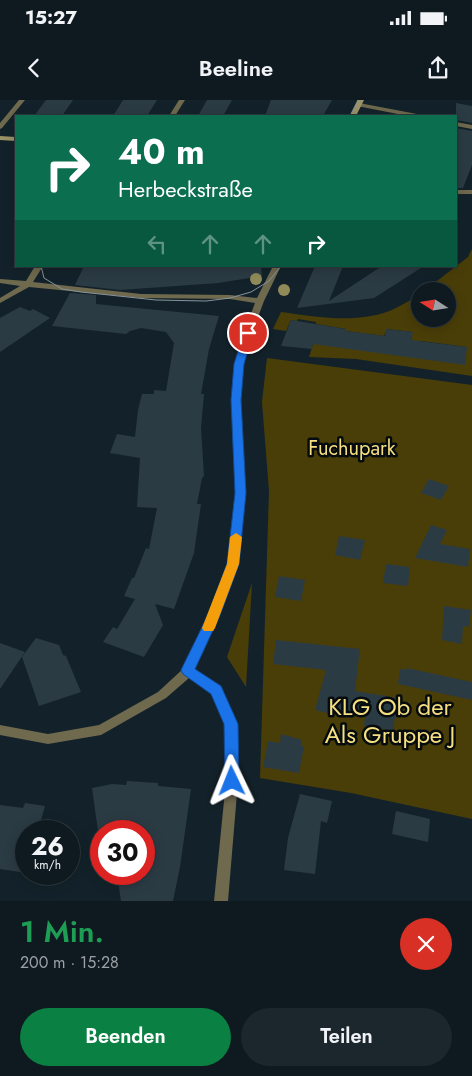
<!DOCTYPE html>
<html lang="de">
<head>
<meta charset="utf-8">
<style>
  body { margin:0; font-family:Jost,sans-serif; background:#1c272d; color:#f1f3f6; height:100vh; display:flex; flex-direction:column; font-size:19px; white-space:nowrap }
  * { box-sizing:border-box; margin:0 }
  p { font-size:16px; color:#9ba1a5 }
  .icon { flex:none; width:28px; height:28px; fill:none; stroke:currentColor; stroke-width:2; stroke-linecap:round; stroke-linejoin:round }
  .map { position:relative; height:801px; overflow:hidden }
  .panel { display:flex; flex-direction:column; background:#0e1a20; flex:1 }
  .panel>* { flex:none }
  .banner { position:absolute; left:15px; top:15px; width:442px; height:152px; border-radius:0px; box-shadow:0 2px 12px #0003,0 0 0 1px #2e383e; background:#0b6e4f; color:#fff; overflow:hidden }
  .needle { width:32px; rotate:282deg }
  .fabs { position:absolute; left:411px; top:182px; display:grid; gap:10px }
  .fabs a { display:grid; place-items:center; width:45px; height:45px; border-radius:50%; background:#0e1a20; box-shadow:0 2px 12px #0003,0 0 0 1px #2e383e; font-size:25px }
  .speed { position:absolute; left:15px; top:720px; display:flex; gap:10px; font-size:25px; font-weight:700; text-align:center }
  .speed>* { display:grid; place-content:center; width:65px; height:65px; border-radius:50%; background:#0e1a20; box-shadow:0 2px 12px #0003,0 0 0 1px #2e383e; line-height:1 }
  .speed small { font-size:12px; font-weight:400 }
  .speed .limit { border:8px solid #d22; background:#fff; color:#111 }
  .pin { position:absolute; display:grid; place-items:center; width:42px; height:42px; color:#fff; margin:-21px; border:2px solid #fff; border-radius:50%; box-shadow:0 1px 5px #0007 }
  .me { position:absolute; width:55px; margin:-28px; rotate:358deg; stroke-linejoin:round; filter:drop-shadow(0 0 4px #0008) }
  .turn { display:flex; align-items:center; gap:18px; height:105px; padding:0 20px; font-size:22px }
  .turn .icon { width:65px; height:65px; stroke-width:2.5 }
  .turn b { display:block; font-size:35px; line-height:42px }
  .lanes { display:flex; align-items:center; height:48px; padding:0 20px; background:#0003; justify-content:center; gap:25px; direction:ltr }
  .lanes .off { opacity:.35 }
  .round { display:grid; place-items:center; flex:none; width:52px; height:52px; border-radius:26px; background:#1c272d }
  .overview { display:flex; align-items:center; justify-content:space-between; height:85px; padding:0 20px }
  h1 { font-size:30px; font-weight:600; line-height:38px; color:#1e9e55 }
  .primary-button { display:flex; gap:10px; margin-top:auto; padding:10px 20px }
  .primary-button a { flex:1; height:58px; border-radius:30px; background:#0b8043; color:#fff; font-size:20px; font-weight:600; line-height:58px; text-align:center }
  .primary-button a+a { background:#1c272d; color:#f1f3f6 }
  .status { display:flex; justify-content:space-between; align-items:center; height:35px; padding:0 25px; background:#0e1a20; direction:ltr }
  .status svg { height:14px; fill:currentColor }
  header { display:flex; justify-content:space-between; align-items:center; height:65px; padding:0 20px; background:#0e1a20; font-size:22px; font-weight:600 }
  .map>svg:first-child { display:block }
  .green { fill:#4a3e08 }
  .building { fill:#2b3b44 }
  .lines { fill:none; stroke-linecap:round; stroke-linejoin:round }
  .street { fill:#6f694e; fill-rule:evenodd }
  .secondary { fill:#9c9267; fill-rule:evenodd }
  .tram { stroke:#88949a; stroke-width:1 }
  .tree { fill:#908a59 }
  .route { fill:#1a73e8; stroke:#114b97 }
  .slow { fill:#f59e0b }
  .labels { text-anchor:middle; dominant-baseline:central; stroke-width:5; stroke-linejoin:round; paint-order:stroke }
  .park-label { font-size:20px; fill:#f6df80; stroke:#050b0e }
  .near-park-label { font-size:24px; fill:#f6df80; stroke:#050b0e }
</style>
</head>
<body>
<div class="status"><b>15:27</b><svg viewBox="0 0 49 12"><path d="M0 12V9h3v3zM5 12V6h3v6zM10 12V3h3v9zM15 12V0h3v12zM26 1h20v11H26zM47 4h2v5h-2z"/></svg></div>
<header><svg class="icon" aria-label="back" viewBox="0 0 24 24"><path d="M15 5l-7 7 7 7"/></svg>Beeline<svg class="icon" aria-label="share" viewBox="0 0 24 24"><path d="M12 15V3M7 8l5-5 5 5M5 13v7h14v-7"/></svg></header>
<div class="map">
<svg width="472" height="801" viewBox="0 0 472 801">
  <rect width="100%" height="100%" fill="#13222a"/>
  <path class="green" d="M472 149V276L356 259 309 257 314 241 467 247 421 241 411 242 412 232 387 229 384 236 346 231V229L316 224V222L298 219 297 221 291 220 286 231 273 229 281 212C318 217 361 225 396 208 404 204 412 199 420 194V219H448V191H424L468 157Z
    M267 258 472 285V719L351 693 260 678 269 391 262 302Z
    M252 483 246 587 227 557Z"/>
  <path class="building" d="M46 0H73L62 16H34Z
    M123 0H157L147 16H113Z
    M207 0H232L223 16H198Z
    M271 0H332L323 16H265Z
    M456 3 472 6V23L456 20Z
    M456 28 472 31V65L463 88H456Z
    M84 166H261L262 176 218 183 120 190 75 185Z
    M315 166H343L329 201 382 166H424L374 198 297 208Z
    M70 193 96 195V204L219 216 209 249 201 294H204L201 328 204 376 202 378 197 404H201L194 453 174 509 155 504 163 525 144 557 103 542 113 527 117 529 135 499 124 496 132 478H134L146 448 149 449 157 408 137 407 140 358 110 353 117 334 135 337 138 310 142 294H154V290L166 291 174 243 166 232 141 228 130 231 126 234 52 226Z
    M20 207 30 211 33 209 50 218 0 252V218Z
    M291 220 346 229V231L385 236 386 229 413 232 411 240 467 247 465 265 313 244 312 249 281 246Z
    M429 379 449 386 441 400 421 393Z
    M431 425 447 430 440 444 470 449 468 467 415 458Z
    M339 436 365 440 360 460 335 455Z
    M386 464 410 467 408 486 383 483Z
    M279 476 305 480 301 501 275 497Z
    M444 506 471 510 469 527 463 526 462 544 442 540Z
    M36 538 59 545 63 555 66 556 81 592 39 606 22 557Z
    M276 540 360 549 355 591 398 598 393 631 364 626 365 617 336 612 335 615 315 610 326 570 273 564Z
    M0 543 25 552 0 589Z
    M407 568 472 582V600L398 584 400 569 406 570Z
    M281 634 302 640 301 646H304L299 673 263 667 268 641 280 643Z
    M127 681 158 683V686L191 689 180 767 173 801H121L117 774H144V731H98L92 688 112 684 126 685Z
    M300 694 332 701 327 723 321 721 315 774 284 770 288 738Z
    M25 703 45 706 38 731H26V773L0 769V705L23 708Z
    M396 711 430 719 428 742 392 734Z"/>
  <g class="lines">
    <path class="street" d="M19 0H25L2 28 0 29V23Z
      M179 0H185L175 16H169Z
      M359 3 417 14 420 16H408L357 6V4Z
      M456 22 472 25V29L456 26Z
      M456 90H472V94H456Z
      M35 166H43L33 182 141 194 230 195 257 198 273 166H281L264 201 246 249 243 264 241 300 246 393 238 464 220 515 195 569 220 587 237 624 238 681 228 801H214L226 681 225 624 211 593 189 578 166 598 101 635 48 644 0 635V625L48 634 99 625 158 592 184 568 208 515 228 464 236 393 231 300 235 264 238 249 255 203 230 199 141 198 29 187 0 203V198L20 186 0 183V179L26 181Z"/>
    <path class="secondary" d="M358 0H364L356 16H350Z
      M0 36 16 37V41L0 40Z"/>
    <path class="tram" d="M350 16 358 0
      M41 166 44 178 62 189 81 192 156 200 206 201 230 198 251 192 269 181 281 166"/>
  </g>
  <g class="tree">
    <circle cx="256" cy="179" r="6"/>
    <circle cx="284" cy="190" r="6"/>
  </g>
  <path class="route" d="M248 230 253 233 244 264 241 300 246 393 239 464 220 515 195 569 221 586 238 624 239 681 237 686 232 687 227 686 225 681 224 624 211 594 183 574 181 570 208 515 227 464 235 393 231 300 234 264 244 233Z"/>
  <path class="slow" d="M236 433 242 437 239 464 215 528 213 531H204L202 528 227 464 230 437Z"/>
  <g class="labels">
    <g class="park-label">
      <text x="352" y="348">Fuchupark</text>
    </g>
    <g class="near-park-label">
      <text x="390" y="606">KLG Ob der<tspan x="390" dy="28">Als Gruppe J</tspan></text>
    </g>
  </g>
</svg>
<div class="fabs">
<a><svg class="needle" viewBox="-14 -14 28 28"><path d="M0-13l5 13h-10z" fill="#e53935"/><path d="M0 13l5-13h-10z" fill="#9ba1a5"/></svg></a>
</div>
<div class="speed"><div>26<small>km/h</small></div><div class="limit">30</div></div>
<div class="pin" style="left:248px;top:233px;background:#d93025"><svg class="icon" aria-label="arrive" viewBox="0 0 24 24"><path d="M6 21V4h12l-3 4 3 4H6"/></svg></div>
<svg class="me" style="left:232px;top:681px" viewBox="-20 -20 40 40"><path d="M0-17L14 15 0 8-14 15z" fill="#1a73e8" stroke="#fff" stroke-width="4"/></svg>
<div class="banner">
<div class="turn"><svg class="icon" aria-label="right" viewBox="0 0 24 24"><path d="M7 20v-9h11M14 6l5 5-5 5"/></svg><div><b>40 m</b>Herbeckstraße</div></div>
<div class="lanes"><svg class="icon off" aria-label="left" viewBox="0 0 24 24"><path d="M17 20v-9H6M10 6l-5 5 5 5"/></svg><svg class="icon off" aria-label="ahead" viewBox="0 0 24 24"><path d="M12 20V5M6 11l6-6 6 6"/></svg><svg class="icon off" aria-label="ahead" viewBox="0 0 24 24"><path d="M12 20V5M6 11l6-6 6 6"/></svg><svg class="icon" aria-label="right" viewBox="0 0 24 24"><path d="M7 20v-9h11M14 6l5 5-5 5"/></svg></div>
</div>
</div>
<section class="panel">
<div class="overview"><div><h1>1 Min.</h1><p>200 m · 15:28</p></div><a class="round" style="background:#d93025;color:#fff"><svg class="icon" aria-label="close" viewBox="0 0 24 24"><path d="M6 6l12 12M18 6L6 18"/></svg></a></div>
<div class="primary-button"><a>Beenden</a><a>Teilen</a></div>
</section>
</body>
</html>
